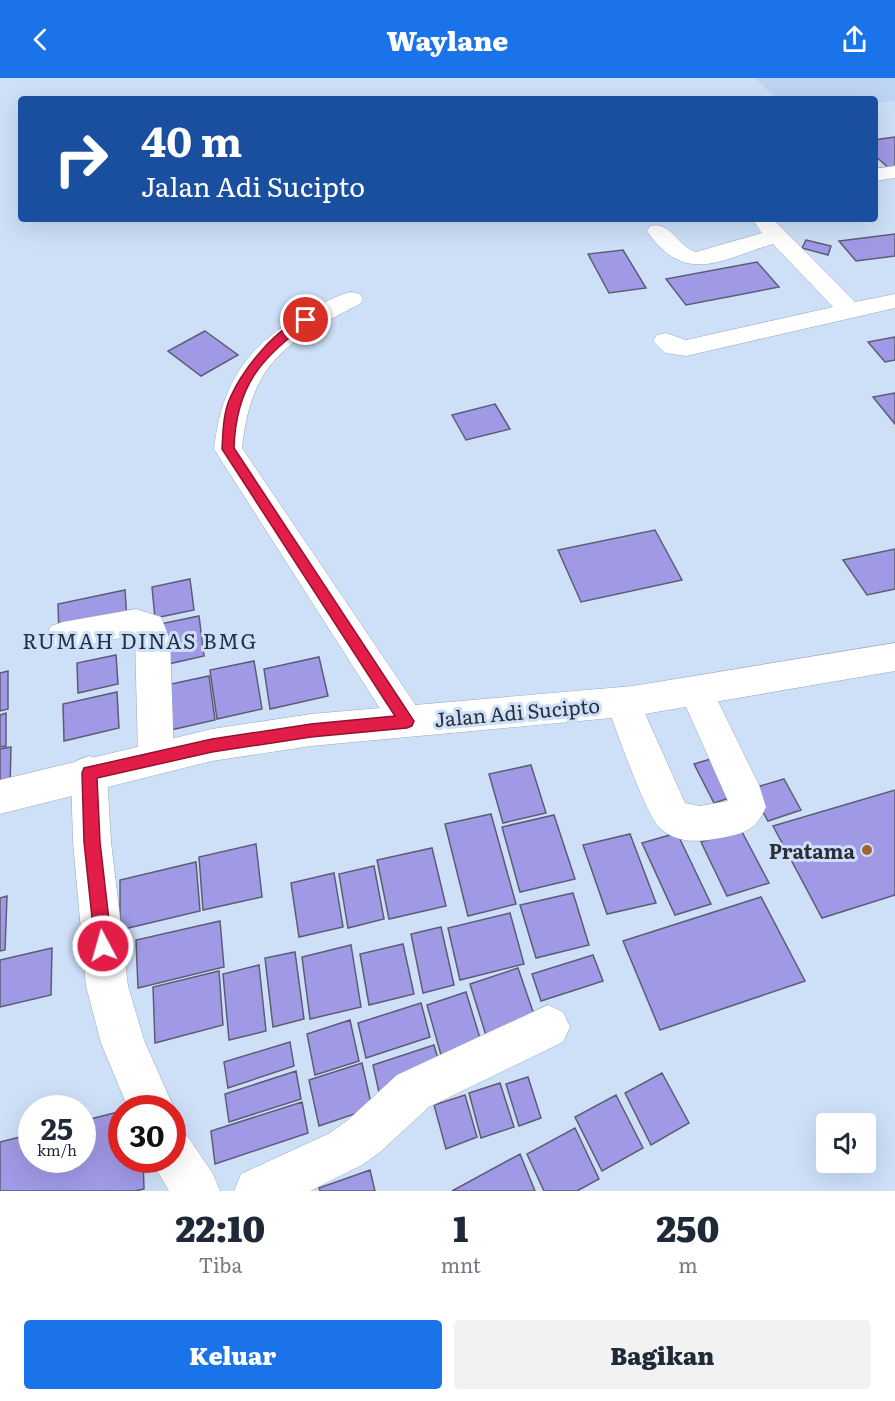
<!DOCTYPE html>
<html lang="id">
<head>
<meta charset="utf-8">
<style>
  body { margin:0; font-family:Literata,serif; background:#f2f2f3; color:#1f2937; height:100vh; display:flex; flex-direction:column; font-size:22px; white-space:nowrap }
  * { box-sizing:border-box; margin:0 }
  p { font-size:20px; color:#747a83 }
  .icon { flex:none; width:33px; height:33px; fill:none; stroke:currentColor; stroke-width:2; stroke-linecap:round; stroke-linejoin:round }
  .map { position:relative; height:1113px; overflow:hidden }
  .sheet { display:flex; flex-direction:column; background:#fff; flex:1 }
  .sheet>* { flex:none }
  .top-card { position:absolute; left:18px; top:18px; width:860px; height:126px; border-radius:6px; box-shadow:0 6px 24px #0002; background:#1a4fa0; color:#fff; overflow:hidden }
  .tools { position:absolute; left:816px; top:1035px; display:grid; gap:12px }
  .tools a { display:grid; place-items:center; width:60px; height:60px; border-radius:6px; background:#fff; box-shadow:0 6px 24px #0002; font-size:30px }
  .speed { position:absolute; left:18px; top:1017px; display:flex; gap:12px; font-size:30px; font-weight:700; text-align:center }
  .speed>* { display:grid; place-content:center; width:78px; height:78px; border-radius:50%; background:#fff; box-shadow:0 6px 24px #0002; line-height:1 }
  .speed small { font-size:15px; font-weight:400 }
  .speed .limit { border:9px solid #d22; background:#fff; color:#111 }
  .pin { position:absolute; display:grid; place-items:center; width:51px; height:51px; color:#fff; margin:-26px; border:3px solid #fff; border-radius:50%; box-shadow:0 2px 6px #0007 }
  .me { position:absolute; width:66px; margin:-33px; rotate:354deg; stroke-linejoin:round; filter:drop-shadow(0 0 4px #0008) }
  .turn { display:flex; align-items:center; gap:21px; height:126px; padding:0 24px; font-size:27px }
  .turn .icon { width:78px; height:78px; stroke-width:2.5 }
  .turn b { display:block; font-size:42px; line-height:51px }
  .eta { display:flex; justify-content:space-evenly; align-items:center; height:102px; text-align:center }
  .eta b { font-size:36px; font-weight:800; line-height:42px }
  .action { display:flex; gap:12px; margin-top:auto; padding:12px 24px }
  .action a { flex:1; height:69px; border-radius:6px; background:#1a73e8; color:#fff; font-size:24px; font-weight:800; line-height:69px; text-align:center }
  .action a+a { background:#f2f2f3; color:#1f2937 }
  header { display:flex; justify-content:space-between; align-items:center; height:78px; padding:0 24px; background:#1a73e8; color:#fff; font-size:27px; font-weight:800 }
  .map>svg:first-child { display:block }
  .built { fill:#bdd4f2 }
  .building { fill:#a099e6; stroke:#5d5c74; stroke-width:1.5 }
  .lines { fill:none; stroke-linecap:round; stroke-linejoin:round }
  .minor-casing { stroke:#95a7bd; stroke-width:1 }
  .highway-casing { stroke:#95a7bd; stroke-width:1 }
  .minor { fill:#fff; fill-rule:evenodd }
  .highway { fill:#fff; fill-rule:evenodd }
  .route { fill:#e11d48; stroke:#92132f; stroke-width:1.5 }
  .poi-dot { fill:#a3622d; stroke:#cde0f8; stroke-width:2 }
  .labels { text-anchor:middle; dominant-baseline:central; stroke-width:6; stroke-linejoin:round; paint-order:stroke }
  .street-label { font-size:20px; fill:#293039; stroke:#cde0f8 }
  .poi-label { font-size:20px; font-weight:bold; fill:#293039; stroke:#cde0f8; text-anchor:end }
  .neighbourhood-label { font-size:21px; letter-spacing:1.5px; fill:#233144; stroke:#cde0f8 }
</style>
</head>
<body>
<header><svg class="icon" aria-label="back" viewBox="0 0 24 24"><path d="M15 5l-7 7 7 7"/></svg>Waylane<svg class="icon" aria-label="share" viewBox="0 0 24 24"><path d="M12 15V3M7 8l5-5 5 5M5 13v7h14v-7"/></svg></header>
<div class="map">
<svg width="895" height="1113" viewBox="0 0 895 1113">
  <rect width="100%" height="100%" fill="#cde0f8"/>
  <path class="built" d="M755 0H895V23L875 25 874 21H777Z"/>
  <path class="building" d="M895 59V91H890L874 77V62Z
    M895 156V178L856 183 839 163Z
    M806 162 831 168 828 177 802 170Z
    M623 172 646 210 609 215 588 176Z
    M757 184 779 209 686 227 666 201Z
    M205 253 238 277 201 298 168 273Z
    M895 259V282L885 284 868 264Z
    M895 315V346L873 319Z
    M495 326 510 351 466 362 452 337Z
    M655 452 682 502 581 524 558 472Z
    M895 471V511L867 517 843 482Z
    M190 501 194 532 155 540 152 509Z
    M125 512 127 543 59 557 58 526Z
    M199 538 204 578 164 587 160 546Z
    M116 577 118 606 78 615 77 585Z
    M319 579 328 618 270 631 264 591Z
    M254 583 262 631 217 641 210 592Z
    M8 593V631L0 633V595Z
    M209 598 215 642 162 654 157 609Z
    M117 614 119 650 64 663 63 626Z
    M6 635V668L0 669V637Z
    M11 669 10 709 0 712V671Z
    M721 678 741 716 714 725 694 686Z
    M531 687 546 735 503 745 489 696Z
    M784 701 801 732 768 743 750 711Z
    M895 712V817L822 840 773 748Z
    M491 736 516 826 468 838 445 746Z
    M554 737 575 801 520 814 502 749Z
    M741 752 769 805 727 818 701 764Z
    M677 755 711 826 675 837 642 765Z
    M630 756 656 825 607 836 583 767Z
    M256 766 262 819 203 832 199 779Z
    M432 770 446 828 389 841 377 782Z
    M196 784 200 833 120 852V802Z
    M374 788 384 841 348 850 339 796Z
    M334 795 343 849 299 859 291 805Z
    M573 815 589 867 536 880 520 827Z
    M7 818 5 872 0 873V820Z
    M761 819 805 903 660 952 623 863Z
    M510 835 524 886 460 902 448 850Z
    M220 843 224 889 138 910 136 862Z
    M441 849 454 907 423 915 411 856Z
    M403 866 414 916 369 927 360 876Z
    M351 867 361 929 310 941 302 879Z
    M52 870 51 917 0 929V882Z
    M295 874 304 941 273 949 265 880Z
    M593 877 603 903 541 923 532 896Z
    M259 887 266 953 229 962 223 896Z
    M518 890 539 951 489 967 470 906Z
    M219 893 223 947 155 965 153 909Z
    M466 914 483 970 443 984 427 927Z
    M421 925 430 959 366 980 358 945Z
    M350 942 359 983 315 997 307 956Z
    M290 964 294 988 228 1010 224 984Z
    M434 967 443 998 380 1019 373 987Z
    M362 985 372 1030 319 1048 309 1002Z
    M296 993 301 1021 229 1044 225 1016Z
    M662 995 689 1045 651 1067 625 1015Z
    M528 999 541 1040 519 1048 506 1006Z
    M500 1005 514 1049 481 1060 469 1015Z
    M465 1017 477 1059 446 1071 434 1027Z
    M616 1017 643 1070 602 1093 575 1039Z
    M302 1024 308 1055 215 1086 211 1053Z
    M122 1033V1082H143L144 1111 135 1113H0V1064L32 1056V1082H82V1043Z
    M575 1050 599 1101 577 1113H544L527 1076Z
    M520 1076 535 1113H452Z
    M370 1092 375 1113H320L319 1110Z"/>
  <g class="lines">
    <g class="minor-casing">
      <path id="minor" d="M895 88V100L874 103V91Z
        M752 141H773L855 224 895 216V230L686 278 665 275 653 263 657 257 666 255 686 262 833 229 773 166C720 182 685 208 647 153L650 148C671 143 677 168 696 174L762 155Z
        M351 214 360 216 363 221 360 226C287 263 251 284 242 370L419 632 425 643 419 654 407 658 395 654 214 371C222 305 246 268 305 235 319 227 335 218 351 214Z
        M136 531 161 539 170 562 174 679 169 691 156 695 143 691 138 679 135 557 63 572 51 568 46 558 51 548 63 544Z
        M696 598 708 603 759 707 766 729C755 753 745 755 720 760 699 764 677 766 660 750 645 736 615 648 606 624L611 613 623 609 635 613 685 725 700 728 728 723 679 613 684 603Z
        M89 678 102 683 107 695 111 764 128 908 144 962 174 1030 172 1033V1030H128L101 965 86 908 73 764 71 695 76 683Z
        M548 927 563 934 570 949 563 964 429 1029 380 1074 362 1087 310 1113H234L241 1096 330 1055 348 1042 397 997Z
        M172 1052 188 1059 213 1096 220 1113H169L151 1082H172Z"/>
    </g>
    <g class="highway-casing">
      <path id="highway" d="M895 565V593L633 638 311 668 212 683 0 736V702L212 651 311 636 633 608Z"/>
    </g>
    <use href="#minor" class="minor"/>
    <use href="#highway" class="highway"/>
  </g>
  <path class="route" d="M306 239 310 240V244C261 279 236 308 234 370L414 643 412 648 407 650 311 659 212 674 97 700 100 764 112 868 109 874 103 877 97 874 95 868 84 764 82 695 84 690 212 661 311 646 395 638 222 371C223 354 223 336 230 320 243 291 276 249 306 239Z"/>
  <circle class="poi-dot" cx="867" cy="772" r="6"/>
  <g class="labels">
    <g class="street-label">
      <text transform="translate(517 633) rotate(-5)">Jalan Adi Sucipto</text>
    </g>
    <g class="poi-label">
      <text x="855" y="772">Pratama</text>
    </g>
    <g class="neighbourhood-label">
      <text x="140" y="561">RUMAH DINAS BMG</text>
    </g>
  </g>
</svg>
<div class="tools">
<a><svg class="icon" aria-label="sound" viewBox="0 0 24 24"><path d="M4 9h4l5-4v14l-5-4H4zM17 9q2 3 0 6"/></svg></a>
</div>
<div class="speed"><div>25<small>km/h</small></div><div class="limit">30</div></div>
<div class="pin" style="left:306px;top:242px;background:#d93025"><svg class="icon" aria-label="arrive" viewBox="0 0 24 24"><path d="M6 21V4h12l-3 4 3 4H6"/></svg></div>
<svg class="me" style="left:103px;top:868px" viewBox="-20 -20 40 40"><circle r="17" fill="#e11d48" stroke="#fff" stroke-width="3"/><path d="M0-11L8 9 0 5-8 9z" fill="#fff"/></svg>
<div class="top-card">
<div class="turn"><svg class="icon" aria-label="right" viewBox="0 0 24 24"><path d="M7 20v-9h11M14 6l5 5-5 5"/></svg><div><b>40 m</b>Jalan Adi Sucipto</div></div>
</div>
</div>
<section class="sheet">
<div class="eta">
<div><b>22:10</b><p>Tiba</p></div>
<div><b>1</b><p>mnt</p></div>
<div><b>250</b><p>m</p></div>
</div>
<div class="action"><a>Keluar</a><a>Bagikan</a></div>
</section>
</body>
</html>
